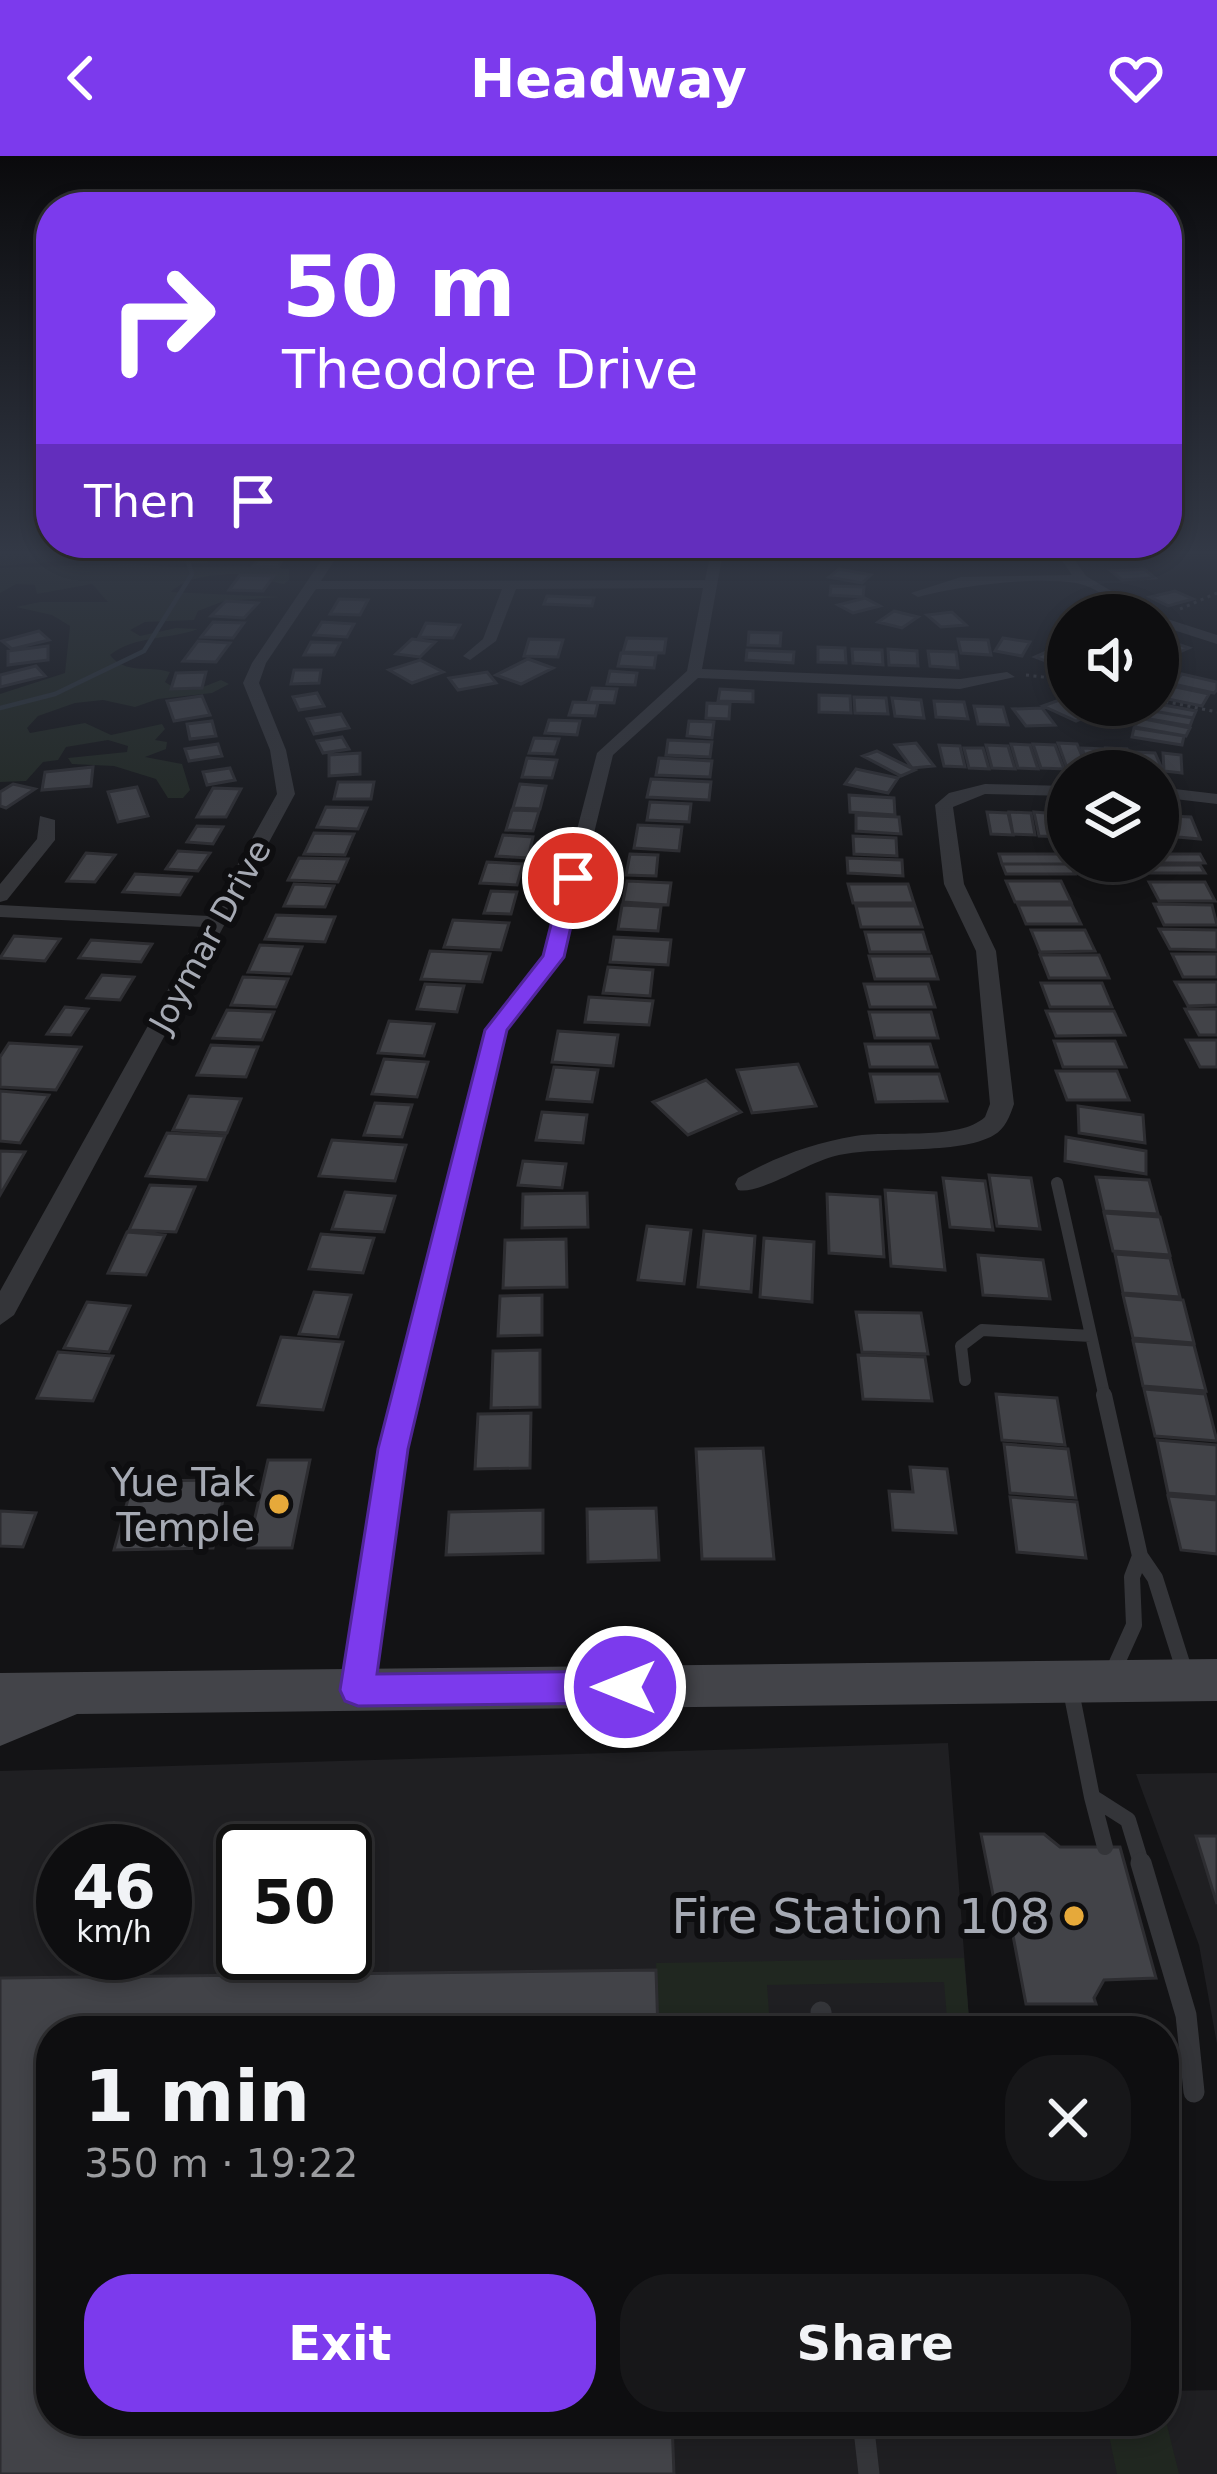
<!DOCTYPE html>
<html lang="en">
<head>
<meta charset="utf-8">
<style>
  body { margin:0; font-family:"DejaVu Sans",sans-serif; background:#171719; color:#f1f3f6; height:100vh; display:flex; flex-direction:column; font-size:45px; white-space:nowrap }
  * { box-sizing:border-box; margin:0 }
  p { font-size:39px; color:#9b9c9f }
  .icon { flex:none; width:66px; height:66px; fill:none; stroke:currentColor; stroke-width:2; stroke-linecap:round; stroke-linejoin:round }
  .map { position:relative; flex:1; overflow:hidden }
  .sheet { position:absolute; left:36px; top:1860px; width:1143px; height:420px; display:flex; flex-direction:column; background:#0e0e10; border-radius:48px; box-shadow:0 6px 18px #0003,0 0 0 3px #2e2e30 }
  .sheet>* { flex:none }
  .guide { position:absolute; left:36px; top:36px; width:1146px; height:366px; border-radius:48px; box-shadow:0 6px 18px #0003,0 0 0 3px #2e2e30; background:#7c3aed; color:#fff; overflow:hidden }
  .tools { position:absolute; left:1047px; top:438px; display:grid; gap:24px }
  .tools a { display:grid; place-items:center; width:132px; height:132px; border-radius:50%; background:#0e0e10; box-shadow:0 6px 18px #0003,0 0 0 3px #2e2e30; font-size:60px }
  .speed { position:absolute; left:36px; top:1668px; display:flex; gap:24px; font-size:60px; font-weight:700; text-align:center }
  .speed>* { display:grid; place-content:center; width:156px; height:156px; border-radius:50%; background:#0e0e10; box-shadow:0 6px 18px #0003,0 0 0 3px #2e2e30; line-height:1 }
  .speed small { font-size:30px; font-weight:400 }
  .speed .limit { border:6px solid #111; border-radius:18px; background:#fff; color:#111 }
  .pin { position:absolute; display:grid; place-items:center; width:102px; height:102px; color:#fff; margin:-51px; border:6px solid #fff; border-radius:50%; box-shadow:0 3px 12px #0007 }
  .me { position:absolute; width:132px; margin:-66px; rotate:270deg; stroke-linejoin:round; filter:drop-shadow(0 0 9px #0008) }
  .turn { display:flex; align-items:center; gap:42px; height:252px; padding:0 48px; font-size:54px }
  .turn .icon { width:156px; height:156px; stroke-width:2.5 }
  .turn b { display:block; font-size:84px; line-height:102px }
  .then { display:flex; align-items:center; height:114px; padding:0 48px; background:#0003; gap:24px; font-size:45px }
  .round { display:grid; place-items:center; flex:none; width:126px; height:126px; border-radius:48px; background:#171719 }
  .overview { display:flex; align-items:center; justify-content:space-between; height:204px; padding:0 48px }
  h1 { font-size:72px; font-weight:700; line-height:90px }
  .primary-button { display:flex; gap:24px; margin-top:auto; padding:24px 48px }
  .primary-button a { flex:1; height:138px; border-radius:48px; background:#7c3aed; color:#fff; font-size:48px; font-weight:700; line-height:138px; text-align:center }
  .primary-button a+a { background:#171719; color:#f1f3f6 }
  header { display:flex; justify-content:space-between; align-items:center; height:156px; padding:0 48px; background:#7c3aed; color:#fff; font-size:54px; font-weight:700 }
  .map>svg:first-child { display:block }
  .built { fill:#1f1f22; fill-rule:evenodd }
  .green { fill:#202720 }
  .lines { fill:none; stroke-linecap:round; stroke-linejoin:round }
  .stream { stroke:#2c343a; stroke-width:4.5 }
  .building { fill:#424348; stroke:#2d2d31; stroke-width:3 }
  .path { stroke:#3b3c40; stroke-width:3; stroke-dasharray:3 4.5; stroke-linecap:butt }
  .service-far2 { stroke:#343539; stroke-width:12 }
  .service-far1 { stroke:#343539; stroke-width:16 }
  .service { stroke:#343539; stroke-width:21 }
  .minor { fill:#343539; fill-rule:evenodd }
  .secondary { fill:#434449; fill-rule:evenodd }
  .route { fill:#7c3aed; stroke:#51269a; stroke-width:3 }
  .poi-dot { fill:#e6a93a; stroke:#0e0e10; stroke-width:4.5 }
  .labels { text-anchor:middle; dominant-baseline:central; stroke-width:12; stroke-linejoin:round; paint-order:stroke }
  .far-street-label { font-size:33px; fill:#a6aab4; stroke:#0e0e10 }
  .poi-label { font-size:39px; fill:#a6aab4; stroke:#0e0e10; text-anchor:end }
  .near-poi-label { font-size:48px; fill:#a6aab4; stroke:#0e0e10; text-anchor:end }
</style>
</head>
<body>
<header><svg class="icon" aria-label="back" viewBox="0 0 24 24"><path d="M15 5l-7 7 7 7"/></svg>Headway<svg class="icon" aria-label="heart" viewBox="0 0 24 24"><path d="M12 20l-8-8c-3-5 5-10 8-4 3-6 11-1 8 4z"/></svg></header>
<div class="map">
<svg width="1217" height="2318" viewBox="0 0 1217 2318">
  <rect width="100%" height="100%" fill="#131315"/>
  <path class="built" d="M948 1587 970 1875H51V2265H1164V2235L1217 2234V2318H0V1615ZM63 1695H165V1797H63ZM243 1695H345V1797H243Z
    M1217 1617V1888L1199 1789 1136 1618Z"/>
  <path class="green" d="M0 396H255L221 398 205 408 107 401 0 410Z
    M132 408C184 414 236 407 289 413V424L284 428C273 427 267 422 256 420 231 416 188 418 171 436L280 441 224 445 198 455 194 464 145 466 130 474 140 480 176 472 198 473C168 484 136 479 110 499 126 519 148 509 170 516L165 526C186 541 200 532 221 524L229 528 212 537 158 543 135 551 103 544 75 547 38 560 27 572 30 577 85 567 111 579 162 568 165 573 155 584 167 586 166 593 145 601 182 608 190 634 183 642H168L156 623 114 610 72 608 68 602 127 596 128 590 108 584 66 591 58 604 43 606 26 625 0 626V538L65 517 70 470 52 459 16 451 40 446H108L92 428 37 438 35 429 16 428 0 437V412Z
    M964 1802 970 1875H948L944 1826 767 1829 770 1870 658 1872 656 1807Z
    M1164 2257 1179 2318H1117L1106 2265H1164Z"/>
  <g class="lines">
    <path class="stream" d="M0 552 55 538 144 495 192 418 185 396"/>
  </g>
  <path class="building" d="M264 396 287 397 278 411 253 410Z
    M839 413 871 419 862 427 829 421Z
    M1144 413 1155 422 1122 424 1111 415Z
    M240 419 274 420 263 435 229 434Z
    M831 430 864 431 863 441 830 439Z
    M1175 435 1193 443 1168 450 1150 441Z
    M547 440 594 442 592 450 544 448Z
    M865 442 880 450 853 457 838 449Z
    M339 443 368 444 360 459 330 458Z
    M226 445 258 447 244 462 211 460Z
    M894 455 918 461 902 472 878 466Z
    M952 456 966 469 941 471 927 459Z
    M213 466 244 467 233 482 201 481Z
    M322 466 354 468 347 481 314 479Z
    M426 467 460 469 453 482 419 481Z
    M39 475 49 484 12 493 2 485Z
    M749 476 781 477 780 490 748 489Z
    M627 482 666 483 664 497 623 496Z
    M1003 482 1030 486 1022 500 995 495Z
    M412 483 435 486 420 501 396 498Z
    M529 483 563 484 558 501 524 500Z
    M958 483 988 484 991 499 961 497Z
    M1163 483 1189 492 1168 501 1158 497V485Z
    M198 485 230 487 216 506 183 505Z
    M311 486 340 487 334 499H304Z
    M48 490V504L8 509V495Z
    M818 491 845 492 846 507 818 506Z
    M1058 491 1068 495V504L1056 509 1035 501Z
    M852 493 882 494 883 509 853 507Z
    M888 493 917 495 918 510 889 509Z
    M747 494 794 496 793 507 746 504Z
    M928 495 956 496 958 512 930 510Z
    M621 497 656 499 654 512 618 510Z
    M528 503 553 512 521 528 496 519Z
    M420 504 443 516 412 527 389 514Z
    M36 510 45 520 0 531V519Z
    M294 514H321L319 527 291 528Z
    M610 515 637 517 635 529 607 528Z
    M206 516 202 532 171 533 176 517Z
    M487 516 496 527 458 534 449 522Z
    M1182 518 1217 526V534L1214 537 1173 528Z
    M1171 530 1209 538 1202 550 1163 542Z
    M592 532 617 533 614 547 588 546Z
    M720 533 753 535V546L718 545Z
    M317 537 324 550 299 554 293 541Z
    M819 539 850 540 851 557 819 556Z
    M202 540 210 559 174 565 167 545Z
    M854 541 886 542 888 558 855 557Z
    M892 542 921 544 924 562 895 560Z
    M1062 543 1068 549 1094 557 1076 565 1043 550Z
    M934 545 964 546 968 563 936 561Z
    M573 546 598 547 595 560 569 559Z
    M707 547 730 548 729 563 706 562Z
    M1158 548 1196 555 1193 562 1142 553Z
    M974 550 1003 551 1008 569 978 568Z
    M1042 552 1055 569 1026 570 1013 553Z
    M1142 553 1193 562 1190 570 1138 561Z
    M341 558 349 572 314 578 307 563Z
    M1139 562 1190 572 1186 580 1135 571Z
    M549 564 580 565 577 579 545 577Z
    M212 565 216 580 190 583 187 568Z
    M689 565 714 566 712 582 687 580Z
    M1134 572 1184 580 1182 589 1132 581Z
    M342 581 349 593 323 597 317 585Z
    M534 582 559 583 554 598 529 597Z
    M668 584 712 586 710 601 666 599Z
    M916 587 934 610 912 612 895 589Z
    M1058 587 1077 588 1087 612H1067Z
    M218 588 222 600 189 605 185 593Z
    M1011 588 1030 589 1038 613 1018 612Z
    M1033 588 1055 589 1064 613 1041 612Z
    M939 589 960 590 965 611 944 610Z
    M986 589 1008 590 1015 613 992 612Z
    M964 592H983L989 613 969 612Z
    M1082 592 1104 593 1112 612H1089Z
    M1106 592 1127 593 1137 615 1115 614Z
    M877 595 915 614 901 620 863 600Z
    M1133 596 1155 597 1163 615 1140 614Z
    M360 597V618L329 620V599Z
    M1163 597 1181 599 1182 617 1164 615Z
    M527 602 557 604 552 622 522 621Z
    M659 602 712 605 710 621 656 619Z
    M93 611 91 630 42 634 45 616Z
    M230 612 235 624 207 629 203 616Z
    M856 613 898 622 888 637 845 628Z
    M651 623 711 626 709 644 647 641Z
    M338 626H374L371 643H334Z
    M13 628 35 633 6 652 0 650V636Z
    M520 628 546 630 540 653 513 652Z
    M137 631 148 660 118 666 108 636Z
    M213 632 241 633 226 661H197Z
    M849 639 894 642 895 659 850 656Z
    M650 646 691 648 689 666 647 664Z
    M326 651 367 652 358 673 317 671Z
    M512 654 539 655 533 675 506 674Z
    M987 656 1008 657 1013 679 991 678Z
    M1009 656 1031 657 1035 679 1013 678Z
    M1034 656 1058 658 1064 681 1039 680Z
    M856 659 899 661 901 678 856 675Z
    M1170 660 1191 661 1200 683 1178 681Z
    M638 669 682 671 679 695 634 692Z
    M197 670 223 671 213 688 187 686Z
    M314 677 354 678 345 699 304 698Z
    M503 679 533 681 528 702 496 700Z
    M853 680 896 682 897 700 854 698Z
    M178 695 210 697 198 715 166 713Z
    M86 697 115 699 95 726 67 725Z
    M630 698 658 699 656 720 626 719Z
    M999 698H1065L1070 708H1002Z
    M1158 698H1200L1205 707H1149L1158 705Z
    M299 702 348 703 338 726 288 724Z
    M847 702 902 704 903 720 848 717Z
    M487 706 523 708 517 729 480 727Z
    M1002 708H1070L1075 718H1006Z
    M1144 709H1200L1205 717H1148Z
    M135 718 191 721 180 739 123 736Z
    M627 725 671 727 668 749 623 746Z
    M1006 725H1061L1071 746H1015Z
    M1149 726H1205L1215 745H1159Z
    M294 728 334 730 325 751 284 750Z
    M848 728H908L914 747H853Z
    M491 735 517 736 511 758 484 757Z
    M1154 748 1212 749 1217 769H1164Z
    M622 749 661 751 658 775 618 773Z
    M1018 749H1072L1081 768H1026Z
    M856 750H915L922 771H861Z
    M276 759 335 761 325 786 265 783Z
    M453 764 509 767 501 794 444 791Z
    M1159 773 1217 774V794L1170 793Z
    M1031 774H1085L1095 795 1040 796Z
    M865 776H923L929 796H870Z
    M14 780 60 783 45 805 0 802Z
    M614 781 671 784 668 809 610 806Z
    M91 784 152 788 141 806 79 802Z
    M260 789 302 791 291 818 248 816Z
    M430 795 490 798 482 826 421 823Z
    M1172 798H1217V821H1183Z
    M1040 799H1099L1109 822H1049Z
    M869 800H931L938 823H875Z
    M608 811 653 814 650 840 603 837Z
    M102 819 134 821 120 844 87 842Z
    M243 821 288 823 276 851 231 849Z
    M1175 826H1217V849L1188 850Z
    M1041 827H1102L1112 851H1050Z
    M425 828 464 830 457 856 417 853Z
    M864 828H928L935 851H870Z
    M589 841 653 845 649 869 585 866Z
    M65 851 88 853 71 879 47 878Z
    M1185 853H1217V879H1199Z
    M227 854 274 856 262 884 213 882Z
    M1046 855H1114L1125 879 1056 880Z
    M869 856H931L938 882H875Z
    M389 865 434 868 424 900 378 897Z
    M558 875 618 879 613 910 552 906Z
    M1186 884H1217V911H1200Z
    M1054 885H1115L1126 911H1063Z
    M9 887 81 891 56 934 0 931V901Z
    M865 888H930L937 911H870Z
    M211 889 258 891 246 921 197 919Z
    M384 903 428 906 417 941 372 938Z
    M798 908 816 950 752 957 737 914Z
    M554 911 598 914 592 946 547 943Z
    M1056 915H1117L1129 944H1067Z
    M870 918H939L947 945 876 946Z
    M706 924 741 956 688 979 653 946Z
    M0 935 49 939 20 987 0 985Z
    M189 940 241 943 227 977 173 974Z
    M375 947 412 949 402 981 364 979Z
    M1078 950 1143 959 1145 987 1079 977Z
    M542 956 587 959 583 987 536 984Z
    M167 977 225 980 207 1024 146 1020Z
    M1066 981 1146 995V1018L1065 1005Z
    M332 984 406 989 395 1025 319 1020Z
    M0 995 25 996 0 1039Z
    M523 1005 566 1008 562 1032 518 1029Z
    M989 1019 1031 1022 1040 1073 997 1070Z
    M1096 1021 1149 1024 1158 1058 1104 1055Z
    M943 1022 985 1025 993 1074 950 1071Z
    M150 1029 195 1031 176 1076 129 1074Z
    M885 1034 936 1037 945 1114 891 1110Z
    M345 1036 395 1040 384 1076 332 1073Z
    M587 1037 588 1071 522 1072 523 1038Z
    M827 1038 880 1041 884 1101 829 1097Z
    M1104 1057 1160 1061 1170 1099 1113 1095Z
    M647 1070 691 1074 684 1128 638 1124Z
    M704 1075 755 1080 751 1136 698 1131Z
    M127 1076 165 1079 146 1119 108 1117Z
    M321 1078 374 1082 363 1117 309 1113Z
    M764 1082 814 1086 812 1146 760 1141Z
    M566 1083 567 1131 503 1132 505 1084Z
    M1115 1098 1170 1102 1180 1141 1123 1137Z
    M978 1099 1043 1104 1050 1143 983 1139Z
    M314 1136 351 1139 338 1181 299 1178Z
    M542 1139V1179L498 1180 500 1140Z
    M1123 1139 1183 1144 1194 1187 1133 1182Z
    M87 1146 130 1150 109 1196 64 1192Z
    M856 1156 921 1157 928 1198 862 1196Z
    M281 1181 343 1186 323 1254 258 1249Z
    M1133 1185 1194 1189 1206 1235 1143 1230Z
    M540 1194V1251L491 1252 493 1195Z
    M58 1196 113 1200 93 1245 37 1242Z
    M858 1199 925 1201 932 1245 863 1243Z
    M1144 1233 1205 1238 1217 1285 1155 1280Z
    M996 1238 1057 1242 1065 1289 1002 1284Z
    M531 1257 530 1312 475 1313 478 1258Z
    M1157 1284 1217 1289V1341L1168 1337Z
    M1004 1288 1068 1293 1076 1342 1010 1337Z
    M763 1292 774 1403H702L696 1293Z
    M268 1304H310L292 1392H248Z
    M910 1311 947 1313 956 1377 893 1374 889 1335 913 1336Z
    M227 1324 213 1392 114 1394 133 1325Z
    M1168 1340 1217 1344V1398L1181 1394Z
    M1010 1341 1077 1346 1086 1402 1017 1396Z
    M656 1352 659 1404 588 1406 587 1353Z
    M543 1354V1397L446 1399 449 1356Z
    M0 1355 36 1357 23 1391 0 1390Z
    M981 1678H1044L1060 1691H1120L1156 1822 1104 1824 1094 1842 1096 1848H1026L1007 1748 995 1749Z
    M1196 1680H1217V1748Z
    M656 1814 658 1875H51V2265H672L674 2318H0V1822Z"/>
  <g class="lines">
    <path class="path" d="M1180 453 1217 437
      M1026 519 1068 524
      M1158 544 1217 556"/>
    <path class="service-far2" d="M1057 1027 1105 1242
      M965 1224 961 1190 982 1174 1091 1180"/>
    <path class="service-far1" d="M1104 1239 1140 1400 1155 1422 1186 1520
      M1111 1520 1134 1469 1132 1421 1140 1400
      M1070 1530 1092 1641 1128 1664 1142 1710
      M1092 1641 1105 1691"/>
    <path class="service" d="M1141 1707 1186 1859 1194 1936
      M821 1856 823 1875
      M863 2265 869 2318"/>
    <path class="minor" d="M327 396H340L321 425 705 424 711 396H723L702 513 960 523 1007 516 1015 521 960 533 698 522 613 599 564 801 507 874 408 1293 375 1534 370 1545 358 1550 346 1545 341 1534 378 1293 485 873 544 800 597 597 687 515 703 432 516 433 496 485 470 504 463 500 483 483 502 433H316L266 507 259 527 286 594 295 638 14 1159 0 1169V1135L203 771 0 761V749L209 760 277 638 270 594 243 527 252 507Z
      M1056 396H1069L1086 420 1152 459C1121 459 1104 432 1076 427 1034 420 959 430 918 441L911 437 961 421 1072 419Z
      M1158 460 1217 479V488L1158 469Z
      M985 628 1068 630V640L985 638 953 651 964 728 996 795 1014 948C1010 960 1005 973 994 979 959 1000 879 989 835 1000 809 1006 759 1039 738 1034L735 1028 738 1022C775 1001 813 987 855 980 891 974 959 985 985 961L990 948 976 795 944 728 935 649 949 637Z
      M1158 631 1217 638V648L1158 641Z
      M40 660 55 664V684L7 744 0 746V728L37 683Z"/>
    <path class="secondary" d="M1217 1503V1545L77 1558 0 1590V1517Z"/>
  </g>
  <linearGradient id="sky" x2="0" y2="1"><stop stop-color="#0a0a0c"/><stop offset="0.55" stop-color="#333946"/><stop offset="1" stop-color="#333946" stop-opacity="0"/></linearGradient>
  <rect width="1217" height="721" fill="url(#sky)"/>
  <path class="route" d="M573 716 582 722 564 801 507 874 408 1293 377 1518 625 1515 637 1520 642 1531 637 1543 625 1547 358 1550 345 1545 340 1534 378 1293 485 874 543 800 563 722Z"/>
  <g class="poi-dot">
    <circle cx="279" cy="1348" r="12"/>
    <circle cx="1074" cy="1760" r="12"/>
  </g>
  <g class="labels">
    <g class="far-street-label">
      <text transform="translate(210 780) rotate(-61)">Joymar Drive</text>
    </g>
    <g class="poi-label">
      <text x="255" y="1326">Yue Tak<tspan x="255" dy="45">Temple</tspan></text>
    </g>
    <g class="near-poi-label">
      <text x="1050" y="1760">Fire Station 108</text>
    </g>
  </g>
</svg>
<div class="tools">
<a><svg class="icon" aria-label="sound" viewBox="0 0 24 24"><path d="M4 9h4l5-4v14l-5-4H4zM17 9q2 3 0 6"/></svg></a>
<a><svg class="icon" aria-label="layers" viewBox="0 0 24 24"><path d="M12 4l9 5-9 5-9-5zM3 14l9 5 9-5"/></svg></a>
</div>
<div class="speed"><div>46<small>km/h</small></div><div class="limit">50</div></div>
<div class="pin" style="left:573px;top:722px;background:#d93025"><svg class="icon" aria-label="arrive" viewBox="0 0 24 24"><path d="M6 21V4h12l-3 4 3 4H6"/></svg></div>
<svg class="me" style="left:625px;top:1531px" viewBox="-20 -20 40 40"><circle r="17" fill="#7c3aed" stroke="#fff" stroke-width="3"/><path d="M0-11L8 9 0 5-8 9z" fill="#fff"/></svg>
<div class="guide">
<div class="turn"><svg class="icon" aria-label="right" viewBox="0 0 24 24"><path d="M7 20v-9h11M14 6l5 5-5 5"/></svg><div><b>50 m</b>Theodore Drive</div></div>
<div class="then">Then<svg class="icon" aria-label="arrive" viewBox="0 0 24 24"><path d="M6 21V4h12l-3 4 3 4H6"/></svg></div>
</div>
<section class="sheet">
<div class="overview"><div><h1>1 min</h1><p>350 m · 19:22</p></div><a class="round"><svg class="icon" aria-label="close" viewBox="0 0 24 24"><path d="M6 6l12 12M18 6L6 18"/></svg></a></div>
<div class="primary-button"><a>Exit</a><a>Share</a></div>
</section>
</div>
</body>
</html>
